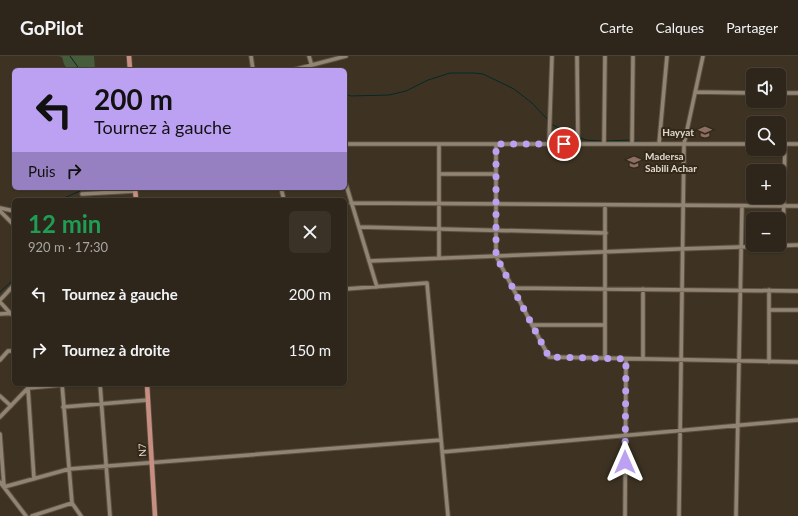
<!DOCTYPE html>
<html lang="fr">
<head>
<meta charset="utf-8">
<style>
  body { margin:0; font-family:Lato,sans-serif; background:#3a3227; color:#f1f3f6; height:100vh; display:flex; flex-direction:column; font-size:15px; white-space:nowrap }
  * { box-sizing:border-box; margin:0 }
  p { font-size:13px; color:#a7a5a2 }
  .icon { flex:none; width:22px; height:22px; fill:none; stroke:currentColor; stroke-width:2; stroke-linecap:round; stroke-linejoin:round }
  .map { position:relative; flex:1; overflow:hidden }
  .panel { position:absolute; left:12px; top:142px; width:335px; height:188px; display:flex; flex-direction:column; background:#2e261a; border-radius:6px; box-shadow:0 1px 3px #0004,0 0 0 1px #494339 }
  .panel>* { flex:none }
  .guide { position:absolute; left:12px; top:12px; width:335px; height:122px; border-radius:6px; box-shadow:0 1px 3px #0004,0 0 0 1px #494339; background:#bca0f2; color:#111; overflow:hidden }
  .tools { position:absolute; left:746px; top:12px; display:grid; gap:8px }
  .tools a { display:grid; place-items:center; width:40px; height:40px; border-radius:6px; background:#2e261a; box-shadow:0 1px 3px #0004,0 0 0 1px #494339; font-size:20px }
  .pin { position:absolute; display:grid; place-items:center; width:34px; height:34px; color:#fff; margin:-17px; border:2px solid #fff; border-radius:50%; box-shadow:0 1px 4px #0007 }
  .me { position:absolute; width:44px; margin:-22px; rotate:0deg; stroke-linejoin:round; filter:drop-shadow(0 0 3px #0008) }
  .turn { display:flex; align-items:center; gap:14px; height:84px; padding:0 16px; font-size:18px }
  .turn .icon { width:52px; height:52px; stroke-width:2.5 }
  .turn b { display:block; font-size:28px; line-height:34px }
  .then { display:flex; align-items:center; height:38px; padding:0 16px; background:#0003; gap:8px; font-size:15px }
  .round { display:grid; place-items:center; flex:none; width:42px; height:42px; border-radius:6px; background:#3a3227 }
  .summary { display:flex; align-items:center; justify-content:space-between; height:68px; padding:0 16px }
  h1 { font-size:24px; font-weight:700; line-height:30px; color:#1e9e55 }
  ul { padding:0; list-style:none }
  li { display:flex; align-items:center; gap:12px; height:56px; padding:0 16px }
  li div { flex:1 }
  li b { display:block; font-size:15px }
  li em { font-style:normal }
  header { display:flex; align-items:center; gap:24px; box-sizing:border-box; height:56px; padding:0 20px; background:#2e261a; border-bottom:1px solid #494339 }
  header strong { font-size:19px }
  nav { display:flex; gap:22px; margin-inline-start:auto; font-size:14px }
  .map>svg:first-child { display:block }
  .green { fill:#465c3a }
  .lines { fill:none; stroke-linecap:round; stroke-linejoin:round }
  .stream { stroke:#042828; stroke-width:1 }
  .minor-casing { stroke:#5a5042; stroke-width:5.5 }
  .major-casing { stroke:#5a5042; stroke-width:6 }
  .minor { stroke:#928472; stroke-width:3.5 }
  .major { stroke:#c78e81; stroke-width:4.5 }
  .route { stroke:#bca0f2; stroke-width:7; stroke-dasharray:0 12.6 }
  .labels { text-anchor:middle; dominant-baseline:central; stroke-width:4; stroke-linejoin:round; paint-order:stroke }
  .poi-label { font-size:10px; font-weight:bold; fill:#e1d9cf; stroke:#342919; text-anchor:end }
  .street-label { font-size:10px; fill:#e1d9cf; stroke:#342919 }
</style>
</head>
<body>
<header>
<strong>GoPilot</strong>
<nav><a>Carte</a><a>Calques</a><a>Partager</a></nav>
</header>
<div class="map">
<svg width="798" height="460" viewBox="0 0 798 460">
  <rect width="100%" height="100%" fill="#3e3323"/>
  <path class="green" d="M59 0H94L95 13H108V14H68L64 8 62 1Z"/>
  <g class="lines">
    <path class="stream" d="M70 0 80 14
      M345 38 351 40 389 39 406 35 428 24 450 17H474L483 18 514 33 532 47 548 64
      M551 68 577 81
      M580 82 586 84 602 85
      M606 85 630 84
      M634 85 651 86
      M63 144 64 142 80 135 79 132
      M0 236 14 223"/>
    <g class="minor-casing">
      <path id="minor" d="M251 0 253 14
        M309 0 313 14
        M577 0 578 88
        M293 14 346 0
        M695 36 753 37
        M779 37H798
        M345 88H753
        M439 88V202
        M496 88V200L549 301 798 306
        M549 88 552 0
        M604 88 605 0
        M632 88 633 0
        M659 88 667 0
        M779 88H798
        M439 118H495
        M345 125 377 231
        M281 132 284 144
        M82 138 135 135
        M351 147 798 150
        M0 152 14 155
        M0 155 14 169
        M359 171 606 177
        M783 189 785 88
        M369 205 678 193 798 189
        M513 232 798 235
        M345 233 427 227 448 460
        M0 244 14 229
        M0 246 11 258
        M769 254H798
        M0 258 14 257
        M532 269H605
        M605 302V149
        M643 303V233
        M0 304 8 295H14
        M769 306V234
        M62 328 72 447 81 460
        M100 328 110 460
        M28 332 34 423
        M0 340 11 350
        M63 351 148 344
        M0 361 28 332 62 329
        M0 378 4 431 69 413 441 384
        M442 396 798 364
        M0 426 26 460
        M32 460 72 447
        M625 460 626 303
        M679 460 684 88 703 0
        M736 460 742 150"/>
    </g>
    <g class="major-casing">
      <path id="major" d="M129 0 130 14
        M135 132 136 144
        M147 328 155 460"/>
    </g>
    <use href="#minor" class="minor"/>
    <use href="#major" class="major"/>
  </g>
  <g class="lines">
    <path class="route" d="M564 88H496V200L549 301 626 303 625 406"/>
  </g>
  <defs>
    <g id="school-bare" transform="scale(1.08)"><path d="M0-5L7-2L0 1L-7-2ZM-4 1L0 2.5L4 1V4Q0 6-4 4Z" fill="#8d6e63" stroke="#342919" stroke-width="2.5" paint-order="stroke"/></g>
  </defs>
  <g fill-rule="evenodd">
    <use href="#school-bare" x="705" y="76"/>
    <use href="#school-bare" x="634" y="106"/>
  </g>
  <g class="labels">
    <g class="poi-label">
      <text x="694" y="76">Hayyat</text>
      <text x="645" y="100" text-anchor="start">Madersa<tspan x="645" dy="12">Sabili Achar</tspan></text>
    </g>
    <g class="street-label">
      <text transform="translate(142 394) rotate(-93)">N7</text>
    </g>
  </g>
</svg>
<div class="tools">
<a><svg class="icon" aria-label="sound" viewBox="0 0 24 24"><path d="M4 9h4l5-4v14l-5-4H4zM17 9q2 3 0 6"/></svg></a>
<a><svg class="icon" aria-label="search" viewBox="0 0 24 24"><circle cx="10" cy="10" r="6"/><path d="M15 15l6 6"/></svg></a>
<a>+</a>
<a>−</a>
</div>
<div class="pin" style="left:564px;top:88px;background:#d93025"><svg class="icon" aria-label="arrive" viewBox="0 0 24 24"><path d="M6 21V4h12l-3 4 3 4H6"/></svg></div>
<svg class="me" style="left:625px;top:406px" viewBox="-20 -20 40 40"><path d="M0-17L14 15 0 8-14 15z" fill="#bca0f2" stroke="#fff" stroke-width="4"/></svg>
<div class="guide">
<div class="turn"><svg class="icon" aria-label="left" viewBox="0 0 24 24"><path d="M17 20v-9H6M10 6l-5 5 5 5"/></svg><div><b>200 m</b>Tournez à gauche</div></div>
<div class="then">Puis<svg class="icon" aria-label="right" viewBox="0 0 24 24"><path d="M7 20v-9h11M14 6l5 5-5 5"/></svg></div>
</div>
<section class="panel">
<div class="summary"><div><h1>12 min</h1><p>920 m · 17:30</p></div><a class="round"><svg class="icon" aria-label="close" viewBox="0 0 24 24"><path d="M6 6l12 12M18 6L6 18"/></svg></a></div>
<ul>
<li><svg class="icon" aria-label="left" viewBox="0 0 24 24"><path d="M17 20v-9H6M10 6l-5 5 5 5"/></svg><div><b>Tournez à gauche</b></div><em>200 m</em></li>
<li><svg class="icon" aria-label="right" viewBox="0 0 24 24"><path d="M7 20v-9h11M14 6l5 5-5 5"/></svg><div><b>Tournez à droite</b></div><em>150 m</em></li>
</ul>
</section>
</div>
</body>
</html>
